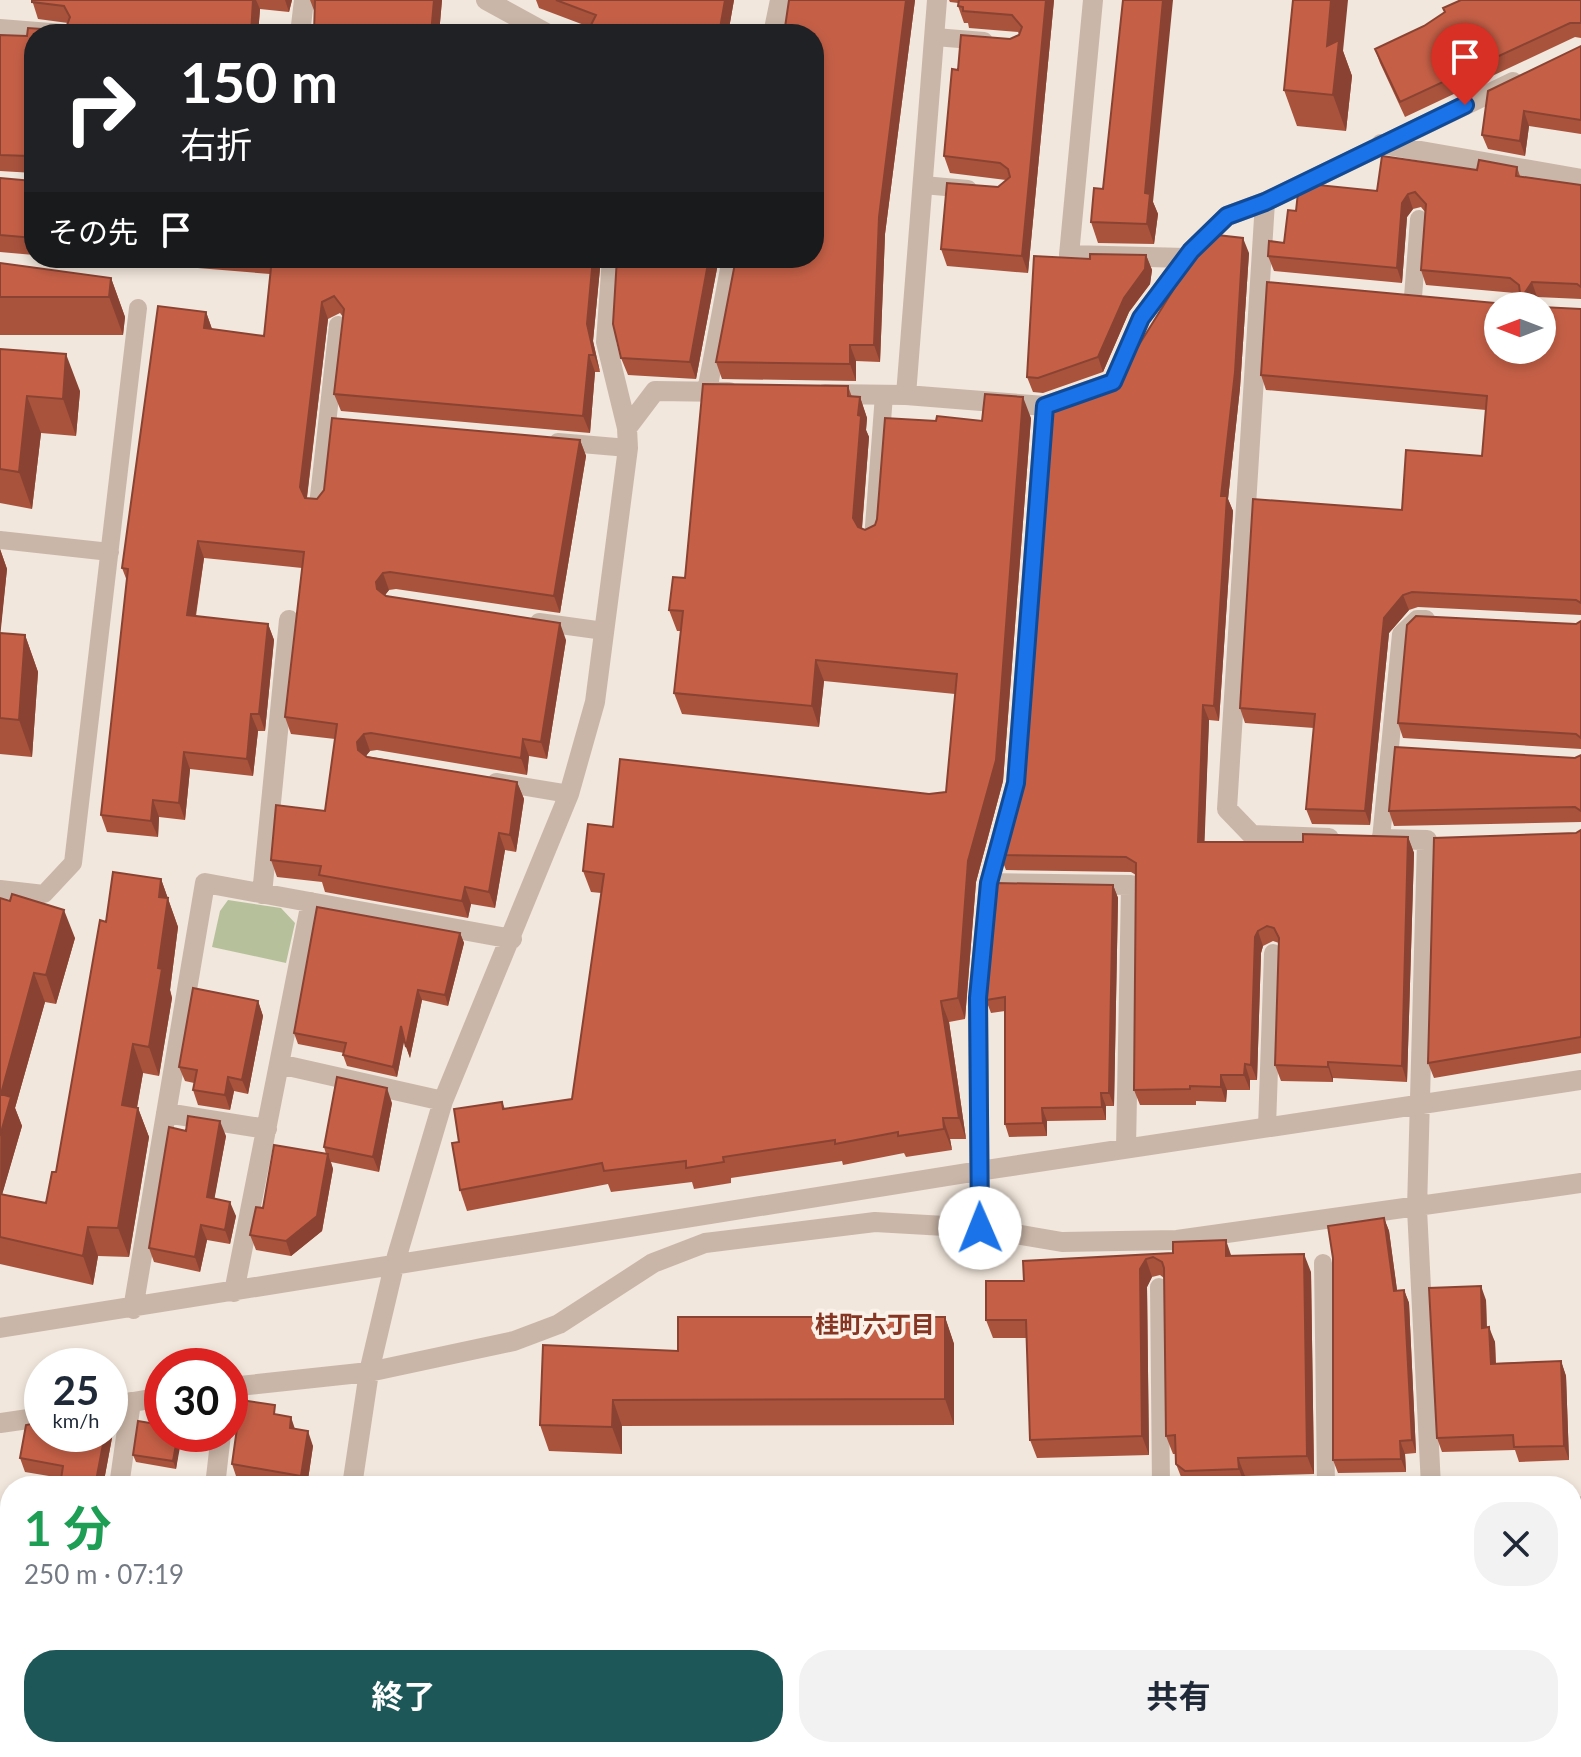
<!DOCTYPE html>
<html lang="ja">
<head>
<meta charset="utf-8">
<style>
  body { margin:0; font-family:Lato,"Noto Sans JP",sans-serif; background:#f2f2f3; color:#1f2937; height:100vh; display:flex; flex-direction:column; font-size:30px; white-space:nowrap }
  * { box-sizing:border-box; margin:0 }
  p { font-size:26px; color:#747a83 }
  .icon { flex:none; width:44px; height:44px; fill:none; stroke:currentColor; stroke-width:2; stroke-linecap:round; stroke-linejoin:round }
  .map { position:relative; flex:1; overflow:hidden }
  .sheet { position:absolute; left:0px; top:1476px; width:1582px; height:282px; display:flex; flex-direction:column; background:#fff; border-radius:32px 32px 0 0; box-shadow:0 4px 12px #0003 }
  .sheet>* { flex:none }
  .banner { position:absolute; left:24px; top:24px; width:800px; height:244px; border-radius:32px; box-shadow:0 4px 12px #0003; background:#202124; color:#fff; overflow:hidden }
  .needle { width:52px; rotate:270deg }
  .buttons { position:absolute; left:1484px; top:292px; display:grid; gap:16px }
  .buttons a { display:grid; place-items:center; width:72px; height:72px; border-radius:50%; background:#fff; box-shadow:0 4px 12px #0003; font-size:40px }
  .speed { position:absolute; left:24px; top:1348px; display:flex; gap:16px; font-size:40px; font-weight:700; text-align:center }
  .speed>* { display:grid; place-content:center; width:104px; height:104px; border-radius:50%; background:#fff; box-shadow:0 4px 12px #0003; line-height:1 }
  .speed small { font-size:20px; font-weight:400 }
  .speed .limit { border:12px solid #d22; background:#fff; color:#111 }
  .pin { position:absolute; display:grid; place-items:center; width:68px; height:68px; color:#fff; margin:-82px -34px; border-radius:50% 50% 50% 0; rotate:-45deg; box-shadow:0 0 8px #0007 }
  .pin .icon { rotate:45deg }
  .me { position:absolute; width:88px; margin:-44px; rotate:359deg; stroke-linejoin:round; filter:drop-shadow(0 0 6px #0008) }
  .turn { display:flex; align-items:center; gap:28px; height:168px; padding:0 24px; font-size:36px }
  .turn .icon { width:104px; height:104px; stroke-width:2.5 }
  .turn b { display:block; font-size:56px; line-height:68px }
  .then { display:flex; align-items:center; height:76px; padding:0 24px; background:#0003; gap:16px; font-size:30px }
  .round { display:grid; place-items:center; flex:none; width:84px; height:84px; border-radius:32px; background:#f2f2f3 }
  .overview { display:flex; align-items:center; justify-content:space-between; height:136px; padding:0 24px }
  h1 { font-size:48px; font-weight:700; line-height:60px; color:#1e9e55 }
  .action { display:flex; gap:16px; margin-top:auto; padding:16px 24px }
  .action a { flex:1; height:92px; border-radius:32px; background:#1e5758; color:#fff; font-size:32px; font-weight:700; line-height:92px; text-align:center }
  .action a+a { background:#f2f2f3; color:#1f2937 }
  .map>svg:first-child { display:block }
  .green { fill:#b6c19c }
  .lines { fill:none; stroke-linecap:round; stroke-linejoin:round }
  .lane { stroke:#cab6a8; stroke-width:18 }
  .street { stroke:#cab6a8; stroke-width:20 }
  .wall { fill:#a9533d }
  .shaded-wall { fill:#8a4332 }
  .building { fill:#c56047; stroke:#8a4332; stroke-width:2 }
  .route-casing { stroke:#114b97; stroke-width:20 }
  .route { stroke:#1a73e8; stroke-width:14 }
  .labels { text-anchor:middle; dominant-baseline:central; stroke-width:8; stroke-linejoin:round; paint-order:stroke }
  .neighbourhood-label { font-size:24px; font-weight:bold; fill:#863522; stroke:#faf1e9 }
</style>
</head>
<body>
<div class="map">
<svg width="1581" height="1757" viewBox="0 0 1581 1757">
  <rect width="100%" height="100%" fill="#f2e7dc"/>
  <path class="green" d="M228 900 281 908 295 923 286 963 212 947 220 911Z
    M1572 1644 1581 1645V1757H1442V1748H1572Z"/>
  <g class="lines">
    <path class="lane" d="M935 37 984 41
      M923 185 968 189
      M1413 297 1419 219
      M558 442 628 448
      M318 505 338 325
      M873 539 884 395
      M0 540 110 552
      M539 622 604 631
      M496 782 569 794
      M1381 839 1401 634 1417 619H1426
      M0 889 44 894 73 863 138 308
      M1267 1127 1273 953
      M1323 1263 1326 1486
      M1159 1287 1161 1486
      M418 1748V1757
      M769 1748V1757
      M591 1757V1748"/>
    <path class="street" d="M486 0 548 34
      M1093 0 1069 255 1186 258
      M0 29 63 34
      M300 34 304 0
      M773 34 780 0
      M1381 144 1581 179
      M1265 202 1227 809 1252 835 1329 838
      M707 391 732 258
      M825 394 906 395 1045 406 1113 382 1141 318 1191 251 1227 216 1265 202 1513 82
      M906 395 937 0
      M627 428 655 391 729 392
      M1381 839 1427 840 1417 1209 1431 1486
      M989 883 1131 885 1126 1148
      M262 894 289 620
      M279 1064 443 1101
      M166 1113 267 1129
      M980 1228 978 998 989 883 1016 783 1045 406
      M234 1292 311 902
      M133 1309 205 883 512 939
      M0 1328 979 1171 1581 1080
      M230 1387 369 1372 514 1341 559 1324 653 1263 705 1243 875 1222 980 1228 1062 1242 1177 1240 1581 1183
      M110 1406 162 1397
      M0 1423 42 1417
      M119 1486 131 1402
      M215 1486 221 1434
      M352 1486 369 1372 394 1266 443 1101 569 794 595 702 628 448 627 428 606 342 612 258
      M1572 1504 1581 1507
      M81 1757 82 1748
      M180 1757 181 1748
      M314 1757 315 1748
      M981 1757V1748"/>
  </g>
  <path class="wall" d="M32 0H292L289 12 260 9 258 34H34V173L0 171V35L27 36 28 28 57 30 67 25 68 23 38 19Z
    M310 0H442L439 34 315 13Z
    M536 0H734L728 34H594L592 28 539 8Z
    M789 0H915L885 234 880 362 856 361V381L722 379 716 362 814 258Z
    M949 0H1054L1028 273 947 266 941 249 998 187 1006 180 950 173 944 156 958 70 1019 34 1018 32 969 28 968 23H964L958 6V3L950 2Z
    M1581 0V38L1575 37 1405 117 1380 63 1375 49Z
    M1581 46V134L1529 126 1525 156 1488 149 1482 135Z
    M1343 51 1352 76 1346 131 1297 126 1284 90Z
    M1382 156 1477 170 1479 160 1517 167 1520 176 1581 185V299L1537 297 1532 305 1533 306H1498V350H1542V307L1581 309V615L1418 607 1409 610 1389 633 1370 825 1312 824 1306 809 1314 728 1245 723 1240 708 1253 499 1402 510 1406 450 1482 456 1486 410 1266 390 1261 375 1267 282 1506 304 1514 303 1519 296 1515 293 1426 285 1421 270 1425 212 1421 207 1413 209 1407 217 1402 283 1274 271 1268 256 1269 241 1284 243 1288 210 1296 211 1299 183 1377 191Z
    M0 178 33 181 34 180V255L0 252Z
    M1153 202 1158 214 1154 244 1098 243 1091 222Z
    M1249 253 1240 388 1228 499 1233 511 1219 721 1209 720 1204 842H1303L1408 837 1414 853 1407 1082 1333 1078V1082L1281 1081 1275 1065 1279 943 1273 941 1263 946 1261 953 1257 1080H1250V1090H1227L1226 1102 1196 1101V1105H1140L1134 1090 1136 875 1131 872 1006 870 1000 855 1139 328 1143 338Z
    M1146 255 1152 270 1150 284 1129 312 1103 372 1043 393 1033 392 1027 377 1090 259Z
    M75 258H601L593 341 600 372H595L590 433 341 411 334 394 343 317 340 313 328 319 307 498 317 499 580 440 586 456 560 613 396 589 389 590 385 595 566 640 547 759 529 756 527 775 377 750 370 751 366 756 517 782 524 799 516 852 505 850 495 908 471 904 468 918 325 892 322 882 277 877 271 860 325 811 335 739 291 734 285 717 302 568 204 558 196 616 268 624 274 640 265 731H258L253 776 190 769 185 820 159 817 158 837 107 832 101 815 127 581 122 568 206 312 212 329 264 336 270 274Z
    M719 258 696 379 628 375 621 358Z
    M0 263 111 278 125 317 123 335H0Z
    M0 349 80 391 76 436 41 433 32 509 0 503Z
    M848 386 852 397H860L867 418 866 430 869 437 862 529 865 530 875 525 936 421H982L1031 418 1003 781 976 882 965 1019 949 1022 966 1139H950L952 1150 906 1157 904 1153 843 1165 842 1161 731 1178V1183L694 1189 692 1182 611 1192 608 1184 467 1211 460 1190 459 1142 502 1102 505 1109 572 1099 601 893 591 892 583 871 613 827 946 792 955 694 824 681 819 727 682 714 674 693 681 631H677L669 610 685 578Z
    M0 549 7 569 0 633 25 635 38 672 32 757 0 754Z
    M1581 621V749L1403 738 1398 723Z
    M1581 755V822L1394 826 1389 811 1575 758Z
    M1581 830V1053L1434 1078 1428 1063 1576 833Z
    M161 879 178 927 170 990 172 998 159 1076 143 1073 137 1108H138L149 1137 129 1257 98 1256 93 1285 0 1264V898L75 938 56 1004 45 1002 15 1108 22 1126 2 1194 46 1203 56 1172 106 922Z
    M1113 885 1118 898 1114 1106H1106V1120L1047 1121V1136L1009 1137 1005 1124V1011L991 1013 986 1000Z
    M460 933 464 943 448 1006 422 1000 410 1058 404 1040 397 1077 347 1066 343 1055 344 1053 298 1044 294 1033Z
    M258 1001 263 1016 248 1094 234 1091 230 1110 198 1105 193 1090 194 1083 185 1081 179 1067Z
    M392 1103 379 1172 331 1162 333 1169 322 1231 291 1256 256 1250 250 1235 263 1208 326 1154 324 1147Z
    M186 1131 226 1136 214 1199 236 1216 230 1244 207 1240 200 1272 154 1262 149 1248Z
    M1384 1218 1389 1231 1397 1291 1404 1290 1409 1303 1416 1453 1405 1454 1406 1472 1338 1473 1333 1460Z
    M1173 1253 1231 1256 1311 1272 1314 1474 1245 1476V1486H1187L1183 1482 1176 1464V1454H1173L1166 1436 1164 1278 1160 1275 1152 1277 1147 1287 1149 1455 1037 1458 1030 1440 1027 1338H993L986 1320 1024 1281Z
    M1486 1300 1487 1328 1495 1342 1496 1363 1561 1361 1566 1376 1569 1460 1519 1462 1515 1450 1442 1452 1437 1438Z
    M945 1317 954 1344V1425L622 1426V1454L549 1451 540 1425 678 1351Z
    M110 1415 114 1427 103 1486H60L61 1478 25 1472 20 1458 26 1425 42 1422V1434H110Z
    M279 1415 313 1446 307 1486H278L237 1479 232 1464Z
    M162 1434H181L176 1469 136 1462 133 1455Z
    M0 1600 10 1602V1684L0 1683Z
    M429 1748H485L484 1757H432Z"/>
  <path class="shaded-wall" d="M253 0H256L260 9 258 34H251Z
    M285 0H292L289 12Z
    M434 0H442L439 34H431Z
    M725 0H734L728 34H719Z
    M906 0H915L885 234 880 362 874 345 879 217Z
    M1046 0H1054L1028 273 1022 256Z
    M1163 0H1173L1153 202 1158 214 1154 244 1147 224 1145 193Z
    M1331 0H1348L1343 51 1352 76 1346 131 1333 95 1327 46Z
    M1524 111 1529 126 1525 156 1520 141Z
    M1408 194 1413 209 1407 217 1402 283 1397 268 1402 203Z
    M1243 238 1249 253 1240 388 1228 499 1233 511 1219 721 1214 706 1221 496Z
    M1146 255 1152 270 1150 284 1129 312 1103 372 1098 357 1124 298Z
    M593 258H601L593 341 600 372 594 355 587 324Z
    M709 258H719L696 379 690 362Z
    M111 278 125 317 123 335 109 297Z
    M1532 282 1537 297 1531 306H1527L1524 294Z
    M322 302 328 319 306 504 300 487Z
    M206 312 212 329 204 328Z
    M1139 328 1144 343 1137 348Z
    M850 345 856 361V381L850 364Z
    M66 354 80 391 76 436 63 399Z
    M589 355 595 372 590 433 583 416Z
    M27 396 41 433 32 509 19 472Z
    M860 397 867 418 866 430 869 437 861 539 853 518Z
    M1023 397 1031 418 1003 781 976 882 965 1019 958 998 968 861Z
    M580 440 586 456 560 613 554 596Z
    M198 541 204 558 193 632 187 615Z
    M0 549 7 569 0 638Z
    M383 573 389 590 382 599 377 589 376 582Z
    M1403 595 1409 610 1389 633 1370 825 1365 811 1384 618Z
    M560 623 566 640 547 759 541 742Z
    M268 624 274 640 265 731 259 714Z
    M25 635 38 672 32 757 19 720Z
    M816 660 824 681 819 727 812 706Z
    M1203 705 1209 720 1204 857 1198 842Z
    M251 714 258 731 253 776 247 759Z
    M364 734 370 751 363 759 358 750 357 742Z
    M523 739 529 756 527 775 521 758Z
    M184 752 190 769 185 820 179 803Z
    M517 782 524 799 516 852 510 835Z
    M153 800 159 817 158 837 151 821Z
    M499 833 505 850 495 908 489 892Z
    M1408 837 1414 853 1407 1082 1402 1066Z
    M161 879 178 927 170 990 172 998 159 1076 149 1047 158 968 159 897Z
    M1113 885 1118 898 1114 1106 1109 1093Z
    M465 887 471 904 468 918 462 901Z
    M64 910 75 938 56 1004 46 975Z
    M1258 931 1263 946 1261 953 1257 1080 1251 1065 1255 937Z
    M460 933 464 943 448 1006 445 995Z
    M34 973 45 1002 15 1108 22 1126 0 1202 1 1094Z
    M418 990 422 1000 410 1058 406 1047Z
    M258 1001 263 1016 248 1094 242 1080Z
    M941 1001 949 1022 966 1139 959 1118Z
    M401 1026 405 1037 397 1077 393 1067Z
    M133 1044 143 1073 132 1134 122 1105Z
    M1328 1062 1333 1078V1082L1328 1067Z
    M1245 1064 1250 1080V1090L1244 1075Z
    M1221 1075 1227 1090 1226 1102 1221 1087Z
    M228 1077 234 1091 230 1110 225 1095Z
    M387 1088 392 1103 379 1172 373 1157Z
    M1101 1093 1106 1106V1120L1102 1107Z
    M138 1108 149 1137 129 1257 118 1228Z
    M1042 1108 1047 1121V1136L1043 1123Z
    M943 1118 950 1139 952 1150 944 1129Z
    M220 1121 226 1136 212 1212 207 1197Z
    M328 1154 333 1169 322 1231 291 1256 286 1241Z
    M230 1202 236 1216 230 1244 225 1230Z
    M1384 1218 1389 1231 1399 1304 1394 1291Z
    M201 1225 207 1240 200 1272 195 1257Z
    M88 1227 98 1256 93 1285 83 1256Z
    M1226 1240 1232 1258 1226 1256Z
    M1304 1254 1311 1272 1314 1474 1307 1456Z
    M1146 1259 1152 1277 1147 1287 1149 1455 1142 1436 1140 1269Z
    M1481 1286 1486 1300 1487 1343 1482 1328Z
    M1404 1290 1409 1303 1416 1453 1412 1440Z
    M945 1317 954 1344V1425L945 1399Z
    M1489 1327 1495 1342 1496 1378 1491 1364Z
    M1561 1361 1566 1376 1569 1460 1564 1446Z
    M613 1400 622 1426V1454L612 1427Z
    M110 1415 114 1427 103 1486H95L105 1434H110Z
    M291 1417 296 1432 290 1428Z
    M308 1431 313 1446 307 1486H304L301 1476Z
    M178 1434H181L182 1436 176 1469 173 1461Z
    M1400 1441 1405 1454 1406 1472 1401 1459Z
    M1238 1458 1245 1476V1486L1239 1469Z
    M259 1748H266L265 1757H258Z
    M476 1748H485L484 1757H479Z
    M650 1748H663L662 1757H649Z
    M827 1748H840V1757H827Z
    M1341 1748H1353L1352 1757H1341Z"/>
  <path class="building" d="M32 0H253L251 34H34V160L29 156 0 155V35L27 36 28 28 57 30 67 25 70 17 64 6 32 2Z
    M315 0H434L431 34H314Z
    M556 0H725L719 34H605L591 25 596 15Z
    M789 0H906L879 217 874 345H850V364L716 362 736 258H814V34H784Z
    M959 0H1046L1022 256 941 249 947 183 998 187 1010 177 1008 169 1000 163 944 156 952 69 958 70 961 35 1010 39 1019 35 1022 27 1012 15 963 11V7L958 6Z
    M1123 0H1163L1145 193 1150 194 1147 224 1091 222 1094 188 1103 189Z
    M1293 0H1331L1327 46 1339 40 1333 95 1284 90Z
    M1461 0H1581V23H1570L1400 102 1375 49 1424 26 1445 12 1443 8Z
    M1581 46V120L1524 111 1520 141 1482 135 1488 91Z
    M1382 156 1477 170 1479 160 1517 167 1516 176 1581 185V287L1577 284 1532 282 1524 294 1525 300 1533 306H1498V350H1542V307L1581 309V603L1576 600 1412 592 1403 595 1384 618 1365 811 1306 809 1315 714 1240 708 1253 499 1402 510 1406 450 1482 456 1487 396 1261 375 1267 282 1506 304 1514 303 1520 293 1519 285 1510 278 1421 270 1426 204 1415 192 1408 194 1402 203 1397 268 1268 256 1269 241 1284 243 1288 210 1296 211 1299 183 1377 191Z
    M0 178 33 181 34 180V238L0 235Z
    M1208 234 1243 238 1235 372 1221 496H1227L1214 706 1203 705 1198 842H1303V834L1408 837 1402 1066 1328 1062V1067L1275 1065 1279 938 1274 928 1267 926 1258 931 1255 937 1251 1065 1245 1064 1244 1075H1221V1087L1190 1086V1089L1134 1090 1136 863 1126 857 1000 855 1023 769 1052 400 1117 376 1139 328 1137 348Z
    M1090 254 1146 255 1145 269 1124 298 1098 357 1038 378 1027 377 1034 256 1090 259Z
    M272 258H593L587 324 594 355H589L583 416 334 394 344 309 334 296 322 302 300 487 305 498 317 499 324 490 332 418 580 440 554 596 390 572 383 573 376 582 377 589 386 596 560 623 541 742 523 739 521 758 371 733 364 734 357 742 358 750 367 757 517 782 510 835 499 833 489 892 465 887 462 901 319 875 321 866 271 860 276 805 325 811 337 724 285 717 304 552 198 541 187 615 268 624 259 714H251L247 759 184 752 179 803 153 800 151 821 101 815 128 569 122 568 158 306 206 312 204 328 264 336Z
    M617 258H709L690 362 621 358 613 324Z
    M0 263 111 278 109 297H0Z
    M0 349 66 354 63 399 27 396 19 472 0 469Z
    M703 384 848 386V396L860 397 858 415 861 416 853 518 858 527 865 530 875 525 877 519 885 418 936 421 937 416 982 421 985 394 1023 397 996 760 968 861 958 998 941 1001 959 1118H943L944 1129 898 1136V1132L835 1144V1140L723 1157 724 1162 686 1168V1161L604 1171 602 1163 460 1190 452 1143 459 1142 454 1109 502 1102 503 1109 572 1099 604 874 583 871 588 824 613 827 620 759 929 794 946 792 957 674 816 660 812 706 674 693 683 611 669 610 673 577 685 578Z
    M1416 616 1576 624 1581 621V738L1576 734 1398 723 1407 625Z
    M0 633 25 635 19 720 0 718Z
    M1395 747 1575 758 1581 755V811L1575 807 1389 811Z
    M1581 830V1037L1428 1063 1434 838 1576 833Z
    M113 872 161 879 159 897 168 898 158 968 162 969 149 1047 133 1044 122 1105 138 1108 118 1228 88 1227 83 1256 0 1237V1194L46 1203 52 1172H56L100 920 106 922Z
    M996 883 1113 885 1109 1093H1101L1102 1107 1042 1108 1043 1123 1005 1124V997L986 1000Z
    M12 894 64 910 46 975 34 973 1 1094 11 1097 0 1136V898L10 901Z
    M317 907 460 933 445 995 418 990 406 1047 401 1026 393 1067 343 1055 346 1043 294 1033Z
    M193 988 258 1001 242 1080 228 1077 225 1095 193 1090 197 1070 179 1067Z
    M337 1077 387 1088 373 1157 324 1147Z
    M188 1116 220 1121 207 1197 230 1202 225 1230 201 1225 195 1257 149 1248 169 1127 186 1131Z
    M274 1145 328 1154 317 1216 286 1241 250 1235 256 1207 263 1208Z
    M1384 1218 1394 1291 1404 1290 1412 1440 1400 1441 1401 1459 1333 1460V1258L1328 1226Z
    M1226 1240V1256L1304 1254 1307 1456 1238 1458 1239 1469 1185 1471 1176 1464 1175 1435 1166 1436 1164 1268 1162 1262 1153 1257 1146 1259 1140 1269 1142 1436 1030 1440 1026 1320H986V1281H1024L1023 1261 1173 1253V1242Z
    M1481 1286 1482 1328 1489 1327 1491 1364 1561 1361 1564 1446 1514 1447 1513 1435 1437 1438 1429 1288Z
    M678 1317H945V1399L613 1400 612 1427 540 1425 543 1345 678 1351Z
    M241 1400 275 1405 274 1414 291 1417 290 1428 308 1431 301 1476 232 1464Z
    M138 1421 162 1425V1434H178L173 1461 133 1455Z
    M42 1422V1434H105L95 1486H60L63 1466 20 1458 26 1425Z
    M0 1600 10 1602V1672L8 1670H0Z
    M10 1693V1748H66L68 1753 75 1756 86 1751V1748H163L173 1756 181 1754 186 1748H259L258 1757H0V1695L2 1696Z
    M605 1748H650L649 1757H604Z
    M783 1748H827V1757H782Z
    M1122 1748H1341V1757H1122Z"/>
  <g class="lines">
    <g class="route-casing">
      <path id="route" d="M980 1228 978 998 989 883 1016 783 1045 406 1113 382 1141 318 1191 251 1227 216 1265 202 1465 105"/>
    </g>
    <use href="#route" class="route"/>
  </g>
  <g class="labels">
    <g class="neighbourhood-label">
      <text x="875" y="1323">桂町六丁目</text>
    </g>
  </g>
</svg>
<div class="buttons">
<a><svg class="needle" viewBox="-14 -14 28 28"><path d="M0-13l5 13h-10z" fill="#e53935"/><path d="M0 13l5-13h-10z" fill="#747a83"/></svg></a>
</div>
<div class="speed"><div>25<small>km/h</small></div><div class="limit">30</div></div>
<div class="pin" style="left:1465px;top:105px;background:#d93025"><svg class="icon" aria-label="arrive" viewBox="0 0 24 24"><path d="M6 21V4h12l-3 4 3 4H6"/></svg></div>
<svg class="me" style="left:980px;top:1228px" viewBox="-20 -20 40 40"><circle r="19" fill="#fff"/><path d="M0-13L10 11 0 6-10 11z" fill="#1a73e8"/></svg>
<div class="banner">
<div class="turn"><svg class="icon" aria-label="right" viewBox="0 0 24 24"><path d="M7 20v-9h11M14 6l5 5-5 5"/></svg><div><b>150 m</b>右折</div></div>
<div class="then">その先<svg class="icon" aria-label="arrive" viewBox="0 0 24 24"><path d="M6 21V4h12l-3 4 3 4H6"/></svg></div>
</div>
<section class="sheet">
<div class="overview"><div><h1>1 分</h1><p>250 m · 07:19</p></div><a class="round"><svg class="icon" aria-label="close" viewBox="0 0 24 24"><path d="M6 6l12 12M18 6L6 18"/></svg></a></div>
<div class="action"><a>終了</a><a>共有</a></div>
</section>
</div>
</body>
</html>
